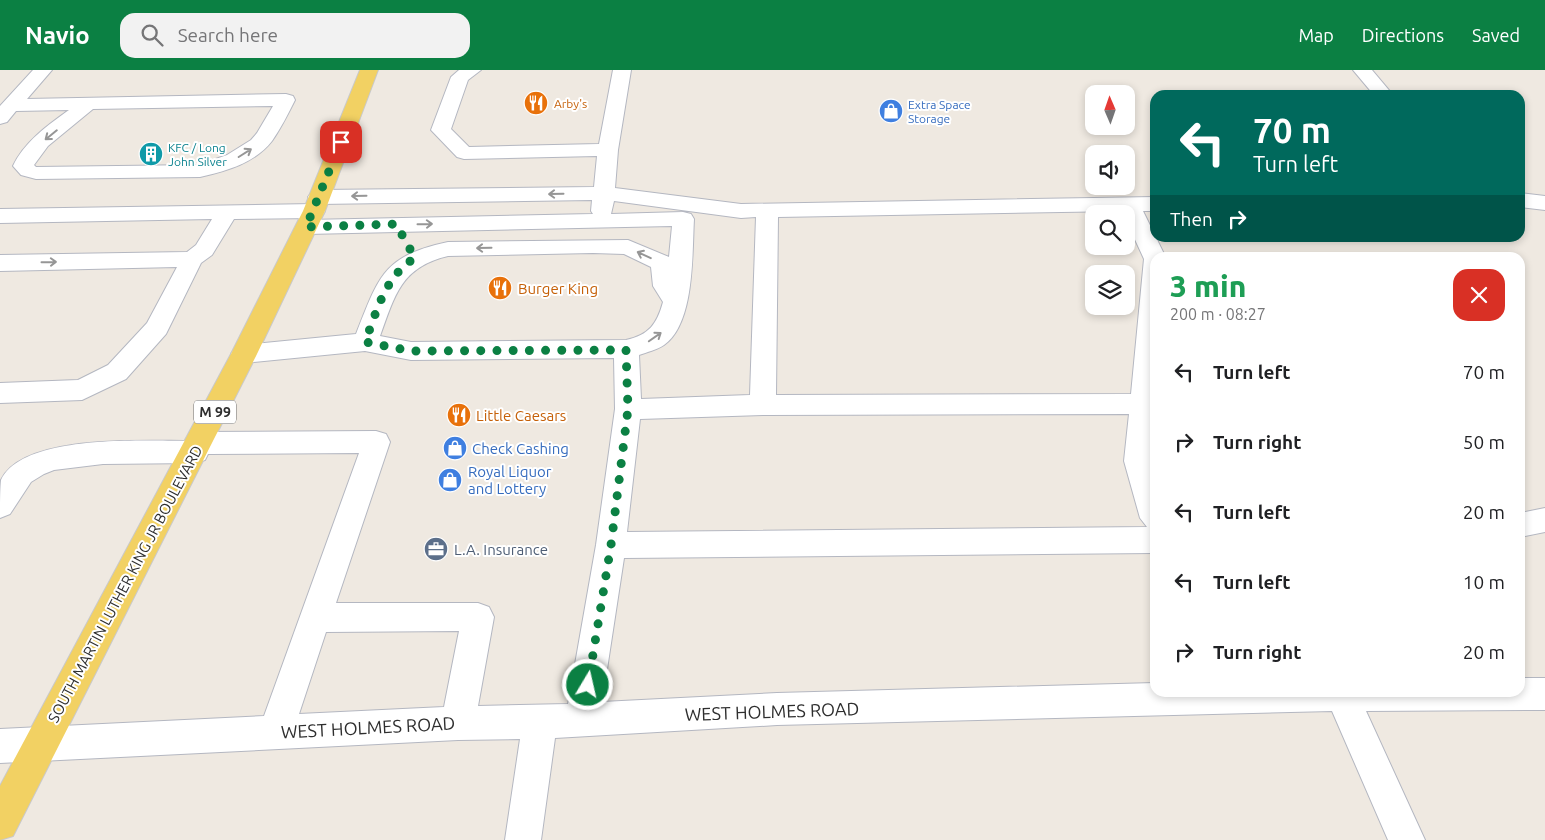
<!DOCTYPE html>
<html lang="en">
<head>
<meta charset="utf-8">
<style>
  body { margin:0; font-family:Ubuntu,sans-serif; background:#f2f2f2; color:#202124; height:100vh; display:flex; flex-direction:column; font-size:19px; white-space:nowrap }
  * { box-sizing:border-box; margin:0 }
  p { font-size:16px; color:#757577 }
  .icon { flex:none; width:28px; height:28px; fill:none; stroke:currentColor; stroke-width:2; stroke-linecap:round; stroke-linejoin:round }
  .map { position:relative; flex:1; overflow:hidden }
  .sheet { position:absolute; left:1150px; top:182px; width:375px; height:445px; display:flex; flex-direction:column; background:#fff; border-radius:15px; box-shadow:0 2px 8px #0003 }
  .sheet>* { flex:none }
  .guide { position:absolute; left:1150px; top:20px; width:375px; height:152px; border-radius:15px; box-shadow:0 2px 8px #0003; background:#00695c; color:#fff; overflow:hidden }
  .needle { width:32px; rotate:358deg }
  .buttons { position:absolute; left:1085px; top:15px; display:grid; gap:10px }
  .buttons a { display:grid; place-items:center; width:50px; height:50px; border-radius:10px; background:#fff; box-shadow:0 2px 8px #0003; font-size:25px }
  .pin { position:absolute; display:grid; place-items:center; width:42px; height:42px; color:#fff; margin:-21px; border-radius:10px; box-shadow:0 2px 8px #0006 }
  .me { position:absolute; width:55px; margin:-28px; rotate:9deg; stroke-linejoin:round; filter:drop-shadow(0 0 4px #0008) }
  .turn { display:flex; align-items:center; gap:18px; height:105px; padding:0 20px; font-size:22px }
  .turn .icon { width:65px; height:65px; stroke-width:2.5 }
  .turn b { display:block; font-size:35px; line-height:42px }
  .then { display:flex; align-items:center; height:48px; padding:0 20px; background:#0003; gap:10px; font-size:19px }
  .round { display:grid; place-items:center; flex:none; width:52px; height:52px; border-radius:15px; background:#f2f2f2 }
  .overview { display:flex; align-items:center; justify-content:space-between; height:85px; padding:0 20px }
  h1 { font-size:30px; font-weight:800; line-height:38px; color:#1e9e55 }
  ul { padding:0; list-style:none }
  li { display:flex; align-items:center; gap:15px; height:70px; padding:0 20px }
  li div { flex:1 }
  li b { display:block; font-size:19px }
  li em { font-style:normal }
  header { display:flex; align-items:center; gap:30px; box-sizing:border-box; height:70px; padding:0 25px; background:#0b8043; color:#fff }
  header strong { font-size:24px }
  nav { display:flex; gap:28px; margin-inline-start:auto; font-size:18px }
  .search { width:350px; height:45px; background:#f2f2f2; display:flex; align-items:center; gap:12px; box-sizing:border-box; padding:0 18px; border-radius:15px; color:#757577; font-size:19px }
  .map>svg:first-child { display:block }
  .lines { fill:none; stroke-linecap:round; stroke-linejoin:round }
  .minor-casing { stroke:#b4b7c1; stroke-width:2 }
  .major-casing { stroke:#c9c9c9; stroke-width:2 }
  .minor { fill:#fff; fill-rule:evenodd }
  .major { fill:#f2d163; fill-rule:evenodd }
  .oneway { stroke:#969696 }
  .route { stroke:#0b8043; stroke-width:9; stroke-dasharray:0 16.2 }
  .labels { text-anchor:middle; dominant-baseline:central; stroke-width:4; stroke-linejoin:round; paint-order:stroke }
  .far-food-label { font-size:12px; fill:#c56008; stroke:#fff; text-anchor:start }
  .far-shop-label { font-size:12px; fill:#366cbe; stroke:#fff; text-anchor:start }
  .far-culture-label { font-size:12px; fill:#0d838f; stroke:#fff; text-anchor:start }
  .shield { fill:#fff; stroke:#6d6d6d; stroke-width:1 }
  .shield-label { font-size:14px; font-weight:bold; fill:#2e2e2e }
  .food-label { font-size:15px; fill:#c56008; stroke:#fff; text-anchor:start }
  .shop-label { font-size:15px; fill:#366cbe; stroke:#fff; text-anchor:start }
  .service-label { font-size:15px; fill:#4e5e75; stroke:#fff; text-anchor:start }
  .street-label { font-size:15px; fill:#2e2e2e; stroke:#fff }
  .near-street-label { font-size:18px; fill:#2e2e2e; stroke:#fff }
</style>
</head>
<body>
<header>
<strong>Navio</strong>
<div class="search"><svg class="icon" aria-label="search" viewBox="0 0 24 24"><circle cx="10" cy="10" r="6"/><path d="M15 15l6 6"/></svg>Search here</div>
<nav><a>Map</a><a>Directions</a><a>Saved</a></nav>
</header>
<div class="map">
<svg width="1545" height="770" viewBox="0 0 1545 770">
  <rect width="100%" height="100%" fill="#efe9e1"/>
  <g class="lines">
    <g class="minor-casing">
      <path id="minor" d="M33 0H52L27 29 286 24 293 26 295 30C288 44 281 58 272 71 255 93 226 101 200 107L36 109 21 105 13 96C24 72 48 55 69 40L16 41 7 52 0 54V36ZM273 36 257 63 251 70 227 85 199 95 36 97 34 95 48 76 93 39Z
        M459 0H481L468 10 451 59 469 77 599 74 613 0H631L618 80 615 118 741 134 1155 127V141H1143L1166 188H1155V347L1152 391 1155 401V483L624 488 602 632 777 623 1155 613V622H1520V608H1545V640L1366 641 1425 770H1388L1332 641 777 655 555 668 541 770H505L520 669 458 670 0 693V659L264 646 359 383 208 384 205 390 195 393 103 394 54 400 44 404 31 412 10 444 0 448C0 437 0 419 1 410 23 364 143 371 186 371L189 365 199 362 376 361 386 364 390 372 336 533H478L489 537 494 547 478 636 568 634 596 475 615 339 614 288 411 290 365 281 244 293 235 290 231 284 235 278 244 275 356 264C379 206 383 186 448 172L628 170 669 187 672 156 307 164 299 162 296 157 299 152 307 150 593 144 591 141 592 130 319 134 312 132 308 127 312 122 319 120 594 117 597 86 464 89 457 87 431 60 451 7ZM614 131 741 148 756 147 750 325 641 329 639 285C647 282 657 280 664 275 695 253 692 183 694 149L691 144 683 142 611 144ZM1122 141 1123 144H1126V150L1144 189 1131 324 776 325 778 147ZM593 183 624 184 651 197 653 216 663 232C657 254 649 265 626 270L411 272 380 266C395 225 401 197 448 186ZM1129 344 1124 391 1140 448 1147 457 627 462 640 349 763 345ZM459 561 444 637 299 644 326 562Z
        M1353 0H1372L1393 25H1374Z
        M1520 123 1545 126V140L1520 137Z
        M314 134 322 136 325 141 322 146 314 148 234 149 212 185 201 193 166 264 126 309 82 330 0 333V313L78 310 108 295 147 253 177 197 0 201V185L187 182 196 175 212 149 0 153V139Z
        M1545 438V462L1520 467V443Z"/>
    </g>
    <g class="major-casing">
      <path id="major" d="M360 0H378L325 141 257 284 13 766 0 770V716L231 284 303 141Z"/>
    </g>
    <use href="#minor" class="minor"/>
    <use href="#major" class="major"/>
  </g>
  <defs><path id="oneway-shaft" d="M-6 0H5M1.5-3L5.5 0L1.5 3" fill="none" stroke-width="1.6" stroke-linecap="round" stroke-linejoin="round" transform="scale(1.25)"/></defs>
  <g class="oneway">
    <use href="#oneway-shaft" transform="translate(51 65) rotate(141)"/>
    <use href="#oneway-shaft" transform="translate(245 83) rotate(-32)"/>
    <use href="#oneway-shaft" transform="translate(556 124) rotate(179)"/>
    <use href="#oneway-shaft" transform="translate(359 126) rotate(179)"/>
    <use href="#oneway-shaft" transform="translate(425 154) rotate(-1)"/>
    <use href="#oneway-shaft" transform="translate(484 178) rotate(179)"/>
    <use href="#oneway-shaft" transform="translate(644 185) rotate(-155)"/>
    <use href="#oneway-shaft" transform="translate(49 192) rotate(-1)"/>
    <use href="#oneway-shaft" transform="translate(655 267) rotate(-35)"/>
  </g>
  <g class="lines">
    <path class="route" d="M341 72 306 157 396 154 415 188C385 206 377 241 365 272L411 281 626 280 628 339 611 475 588 615"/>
  </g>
  <defs>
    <g id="restaurant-disc" transform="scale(1.25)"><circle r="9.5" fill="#e8710a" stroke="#fff"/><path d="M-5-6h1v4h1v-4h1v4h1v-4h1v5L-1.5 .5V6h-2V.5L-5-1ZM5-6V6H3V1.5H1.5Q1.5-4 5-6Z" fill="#fff"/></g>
    <g id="shop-disc" transform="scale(1.25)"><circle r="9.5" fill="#3f7fe0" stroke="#fff"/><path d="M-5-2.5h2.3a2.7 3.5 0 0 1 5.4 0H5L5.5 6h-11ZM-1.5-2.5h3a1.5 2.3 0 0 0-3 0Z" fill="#fff"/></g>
    <g id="building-disc" transform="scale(1.25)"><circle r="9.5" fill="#0f9aa8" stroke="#fff"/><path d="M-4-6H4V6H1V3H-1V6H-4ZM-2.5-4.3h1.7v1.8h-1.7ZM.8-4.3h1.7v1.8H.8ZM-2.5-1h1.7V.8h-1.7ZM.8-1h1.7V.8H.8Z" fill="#fff"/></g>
    <g id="office-disc" transform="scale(1.25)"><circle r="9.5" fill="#5c6f8a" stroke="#fff"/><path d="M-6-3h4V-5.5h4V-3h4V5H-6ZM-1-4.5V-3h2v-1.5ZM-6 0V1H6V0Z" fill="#fff"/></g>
  </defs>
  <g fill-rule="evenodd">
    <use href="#restaurant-disc" x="536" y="33"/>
    <use href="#shop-disc" x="891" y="41"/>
    <use href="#building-disc" x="151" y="84"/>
    <use href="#restaurant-disc" x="500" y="218"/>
    <use href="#restaurant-disc" x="459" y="345"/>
    <use href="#shop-disc" x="455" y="378"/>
    <use href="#shop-disc" x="450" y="410"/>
    <use href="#office-disc" x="436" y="479"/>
  </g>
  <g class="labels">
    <g class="far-food-label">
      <text x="554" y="33">Arby's</text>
    </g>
    <g class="far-shop-label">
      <text x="908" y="34">Extra Space<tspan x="908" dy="14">Storage</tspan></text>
    </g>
    <g class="far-culture-label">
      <text x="168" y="77">KFC / Long<tspan x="168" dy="14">John Silver</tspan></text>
    </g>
    <rect class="shield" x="194" y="330.5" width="42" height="23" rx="4"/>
    <g class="shield-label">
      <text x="215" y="342">M 99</text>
    </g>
    <g class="food-label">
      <text x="518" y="218">Burger King</text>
      <text x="476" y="345">Little Caesars</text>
    </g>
    <g class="shop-label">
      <text x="472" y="378">Check Cashing</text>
      <text x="468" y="401">Royal Liquor<tspan x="468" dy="17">and Lottery</tspan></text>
    </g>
    <g class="service-label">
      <text x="454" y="479">L.A. Insurance</text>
    </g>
    <g class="street-label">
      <text transform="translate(125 514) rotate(-62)">SOUTH MARTIN LUTHER KING JR BOULEVARD</text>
    </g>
    <g class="near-street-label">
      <text transform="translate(772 641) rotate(-2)">WEST HOLMES ROAD</text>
      <text transform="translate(368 657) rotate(-3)">WEST HOLMES ROAD</text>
    </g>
  </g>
</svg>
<div class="buttons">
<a><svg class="needle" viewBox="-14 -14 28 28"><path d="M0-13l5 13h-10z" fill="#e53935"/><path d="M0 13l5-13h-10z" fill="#757577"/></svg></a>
<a><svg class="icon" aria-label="sound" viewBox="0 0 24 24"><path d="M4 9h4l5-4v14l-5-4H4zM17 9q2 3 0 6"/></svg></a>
<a><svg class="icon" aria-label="search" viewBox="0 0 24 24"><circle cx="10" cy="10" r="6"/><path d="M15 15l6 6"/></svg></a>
<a><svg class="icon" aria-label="layers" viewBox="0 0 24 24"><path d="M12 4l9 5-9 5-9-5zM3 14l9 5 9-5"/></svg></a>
</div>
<div class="pin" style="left:341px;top:72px;background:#d93025"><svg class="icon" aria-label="arrive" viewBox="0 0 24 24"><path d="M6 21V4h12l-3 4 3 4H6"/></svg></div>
<svg class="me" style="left:588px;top:615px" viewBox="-20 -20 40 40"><circle r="17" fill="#0b8043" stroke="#fff" stroke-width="3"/><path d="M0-11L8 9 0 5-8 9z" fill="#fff"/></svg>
<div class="guide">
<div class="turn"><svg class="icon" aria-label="left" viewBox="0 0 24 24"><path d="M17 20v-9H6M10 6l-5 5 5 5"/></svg><div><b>70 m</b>Turn left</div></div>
<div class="then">Then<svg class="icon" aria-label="right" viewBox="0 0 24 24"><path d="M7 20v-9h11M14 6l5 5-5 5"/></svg></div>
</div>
<section class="sheet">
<div class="overview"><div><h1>3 min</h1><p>200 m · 08:27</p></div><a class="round" style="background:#d93025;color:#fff"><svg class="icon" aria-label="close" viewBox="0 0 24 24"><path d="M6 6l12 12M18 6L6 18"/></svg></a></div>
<ul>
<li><svg class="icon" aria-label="left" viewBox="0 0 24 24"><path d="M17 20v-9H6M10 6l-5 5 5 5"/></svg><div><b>Turn left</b></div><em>70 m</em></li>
<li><svg class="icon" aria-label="right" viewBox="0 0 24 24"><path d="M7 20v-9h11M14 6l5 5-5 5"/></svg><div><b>Turn right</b></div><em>50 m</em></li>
<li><svg class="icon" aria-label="left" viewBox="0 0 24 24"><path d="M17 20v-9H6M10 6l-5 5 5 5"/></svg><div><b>Turn left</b></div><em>20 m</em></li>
<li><svg class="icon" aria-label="left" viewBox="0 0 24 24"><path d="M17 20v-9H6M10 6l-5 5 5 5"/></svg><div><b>Turn left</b></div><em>10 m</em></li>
<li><svg class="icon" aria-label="right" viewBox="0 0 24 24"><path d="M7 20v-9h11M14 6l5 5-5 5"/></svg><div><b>Turn right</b></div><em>20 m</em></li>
</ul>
</section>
</div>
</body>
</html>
